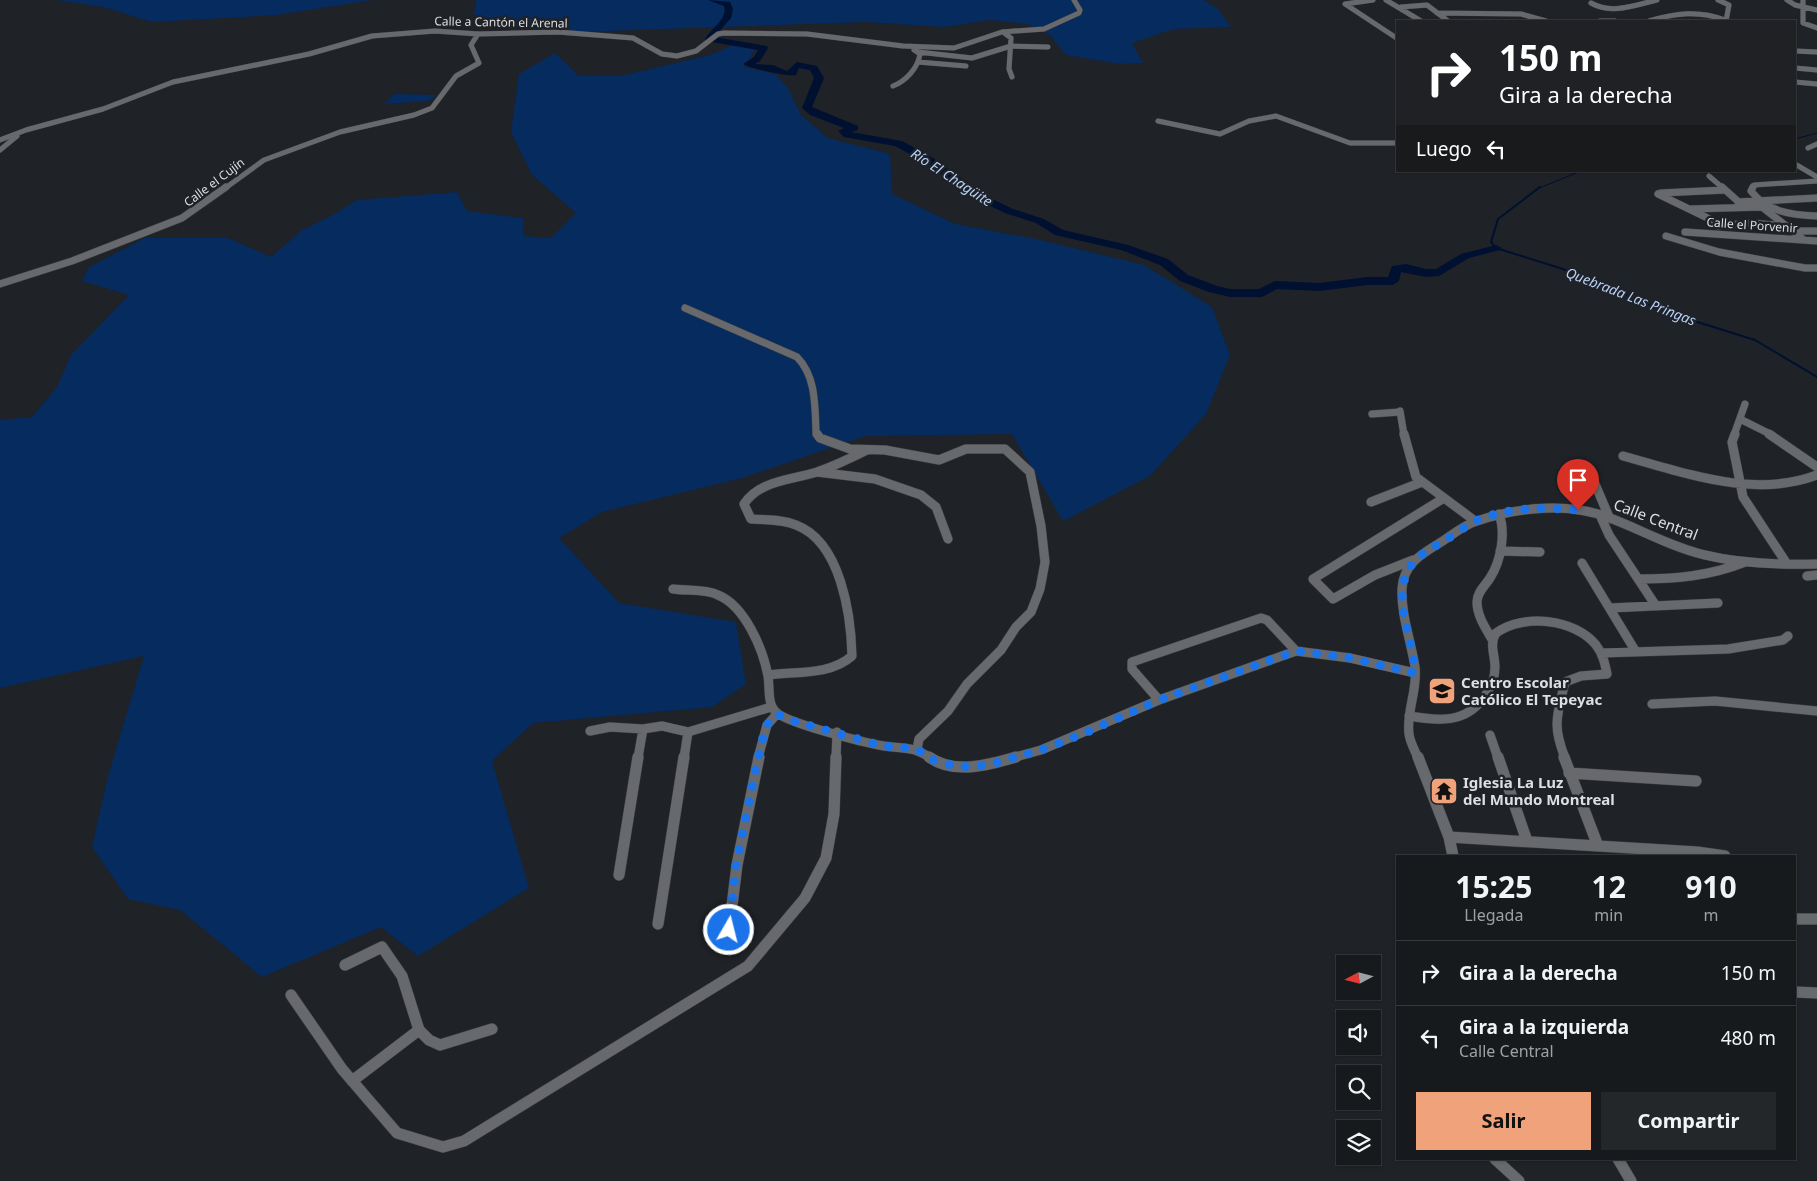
<!DOCTYPE html>
<html lang="es">
<head>
<meta charset="utf-8">
<style>
  body { margin:0; font-family:"Noto Sans",sans-serif; background:#24272a; color:#f1f3f6; height:100vh; display:flex; flex-direction:column; font-size:19px; white-space:nowrap }
  * { box-sizing:border-box; margin:0 }
  p { font-size:16px; color:#9ea1a4 }
  .icon { flex:none; width:28px; height:28px; fill:none; stroke:currentColor; stroke-width:2; stroke-linecap:round; stroke-linejoin:round }
  .map { position:relative; flex:1; overflow:hidden }
  .drawer { position:absolute; left:1396px; top:855px; width:400px; height:305px; display:flex; flex-direction:column; background:#171a1d; border-radius:0px; box-shadow:0 1px 4px #0004,0 0 0 1px #36383b }
  .drawer>* { flex:none }
  .guide { position:absolute; left:1396px; top:20px; width:400px; height:152px; border-radius:0px; box-shadow:0 1px 4px #0004,0 0 0 1px #36383b; background:#202124; color:#fff; overflow:hidden }
  .needle { width:32px; rotate:263deg }
  .tools { position:absolute; left:1336px; top:955px; display:grid; gap:10px }
  .tools a { display:grid; place-items:center; width:45px; height:45px; border-radius:0px; background:#171a1d; box-shadow:0 1px 4px #0004,0 0 0 1px #36383b; font-size:25px }
  .pin { position:absolute; display:grid; place-items:center; width:42px; height:42px; color:#fff; margin:-51px -21px; border-radius:50% 50% 50% 0; rotate:-45deg; box-shadow:0 0 5px #0007 }
  .pin .icon { rotate:45deg }
  .me { position:absolute; width:55px; margin:-28px; rotate:8deg; stroke-linejoin:round; filter:drop-shadow(0 0 4px #0008) }
  .turn { display:flex; align-items:center; gap:18px; height:105px; padding:0 20px; font-size:22px }
  .turn .icon { width:65px; height:65px; stroke-width:2.5 }
  .turn b { display:block; font-size:35px; line-height:42px }
  .then { display:flex; align-items:center; height:48px; padding:0 20px; background:#0003; gap:10px; font-size:19px }
  .eta { display:flex; justify-content:space-evenly; align-items:center; height:85px; text-align:center }
  .eta b { font-size:30px; font-weight:700; line-height:35px }
  .primary-button { display:flex; gap:10px; margin-top:auto; padding:10px 20px }
  .primary-button a { flex:1; height:58px; border-radius:0px; background:#f0a27a; color:#111; font-size:20px; font-weight:700; line-height:58px; text-align:center }
  .primary-button a+a { background:#24272a; color:#f1f3f6 }
  ul { padding:0; list-style:none }
  li { display:flex; align-items:center; gap:15px; height:65px; padding:0 20px; border-top:1px solid #36383b }
  li div { flex:1 }
  li b { display:block; font-size:19px }
  li em { font-style:normal }
  .map>svg:first-child { display:block }
  .green { fill:#062b5e }
  .lines { fill:none; stroke-linecap:round; stroke-linejoin:round }
  .stream-far1 { stroke:#001031; stroke-width:1 }
  .stream { stroke:#001031; stroke-width:2 }
  .river { fill:#001031; fill-rule:evenodd }
  .minor-far3-casing { stroke:#3a3c41; stroke-width:5.5 }
  .minor-far2-casing { stroke:#3a3c41; stroke-width:8 }
  .minor-far1-casing { stroke:#3a3c41; stroke-width:10 }
  .minor-casing { stroke:#3a3c41; stroke-width:12 }
  .minor-far3 { stroke:#67696c; stroke-width:5 }
  .minor-far2 { stroke:#67696c; stroke-width:7 }
  .minor-far1 { stroke:#67696c; stroke-width:9 }
  .minor { stroke:#67696c; stroke-width:11 }
  .route { stroke:#1a73e8; stroke-width:9; stroke-dasharray:0 16.2 }
  .labels { text-anchor:middle; dominant-baseline:central; stroke-width:5; stroke-linejoin:round; paint-order:stroke }
  .far-street-label { font-size:12px; fill:#dddfe3; stroke:#1f2227 }
  .far-water-label { font-size:14px; font-style:italic; fill:#b7d0f7; stroke:#1f2227 }
  .street-label { font-size:15px; fill:#dddfe3; stroke:#1f2227 }
  .poi-label { font-size:15px; font-weight:bold; fill:#dddfe3; stroke:#1f2227; text-anchor:start }
</style>
</head>
<body>
<div class="map">
<svg width="1817" height="1181" viewBox="0 0 1817 1181">
  <rect width="100%" height="100%" fill="#1f2227"/>
  <path class="green" d="M57 0H372L277 15 152 22 103 7Z
    M476 0H1204L1218 9 1231 27 1174 29 1132 43 1143 63 1119 64 1066 55 1050 35 1027 24 990 20 943 27 866 22 579 32 505 27 474 14Z
    M736 44 755 50 744 67 775 74 788 88 801 115 828 138 890 154 892 194 955 224 1036 239 1144 265 1212 307 1230 355 1206 414 1150 476 1063 521 1012 434 865 436 742 478 602 512 559 538 619 603 736 622 746 684 712 707 533 723 492 761 529 888 418 956 381 927 262 977 180 910 128 899 92 847 108 776 144 656 0 688V420L32 417 57 387 71 355 129 295 82 281 89 267 145 238H228L271 257 302 230 331 216 357 200 457 192 467 211 523 218V236L551 238 576 213 532 175 511 132 519 74 555 53 579 76H620L710 55Z
    M395 94 436 95 435 97 427 101 384 104Z"/>
  <g class="lines">
    <path class="stream-far1" d="M1795 139 1817 133
      M1617 171H1638
      M1537 189 1581 171"/>
    <path class="stream" d="M1540 187 1498 219 1491 242 1496 248 1563 269 1672 314 1755 340 1817 377"/>
    <path class="river" d="M708 0 730 2 733 9 731 18 714 37 767 46 768 48 760 61 755 64 773 65 787 71 797 62 817 66 824 78 812 107 858 126V130L851 132 902 141 933 158 988 197 1013 209 1044 219 1063 230 1128 245 1168 259 1188 275 1217 286 1230 289H1259L1275 281 1319 283 1367 277H1388L1392 266 1406 264 1426 269H1436L1461 254 1496 245 1502 248 1500 250 1469 258 1439 276 1426 277 1401 272 1399 281 1393 285H1367L1319 291 1277 289 1262 297H1230L1209 292 1180 281 1160 265 1121 250 1055 235 1036 223 1005 213 980 201 925 162 895 146 844 137 838 131 844 128 810 115 802 108 814 78 810 70 799 68 796 75C789 77 748 68 743 64L754 57 758 50 706 41 705 39C711 28 728 19 724 6Z"/>
    <g class="minor-far3-casing">
      <path id="minor-far3" d="M1373 0 1345 4 1398 39
        M1386 0 1421 21
        M1718 0 1729 5 1726 21
        M1787 0 1795 5 1817 10
        M1803 0V23L1817 28
        M1591 3C1612 15 1635 5 1657 0
        M1401 7 1427 5 1448 21
        M1437 13 1521 14 1546 21
        M1600 21H1615
        M1649 21C1676 13 1698 10 1725 20
        M1003 32 1011 38 1009 69 1012 77
        M1795 51 1817 52
        M918 52 972 58 1011 46 1048 47
        M918 62 966 66
        M1795 68 1817 70
        M1795 82 1817 84
        M893 86C906 81 918 68 920 54L914 50
        M1158 121 1220 134 1249 121 1276 116 1350 143H1398
        M0 140 26 130 103 109 173 82 309 54 372 36 435 31 478 34 558 32 633 38 662 54 677 56 696 51 718 34 724 33 807 34 903 46 954 48 1002 32 1044 29 1079 13 1080 10 1074 0
        M1808 148 1817 144
        M0 150 17 136
        M1795 164 1817 177
        M1709 176 1724 189
        M224 189 264 160 340 132 414 115 432 108 456 76 479 63 471 45 478 34
        M1752 189 1754 185 1817 181"/>
    </g>
    <g class="minor-far2-casing">
      <path id="minor-far2" d="M1722 187 1741 204
        M1753 187 1751 191C1767 212 1792 215 1817 216
        M1661 193 1725 190
        M1658 194 1722 225
        M1738 202 1817 198
        M1690 209 1762 207 1804 240
        M1718 226 1751 223 1787 226
        M1794 231H1817
        M1685 232 1817 241
        M1666 236 1719 252 1805 268H1817
        M0 284 72 261 182 218 226 187
        M685 308 797 357C816 376 815 406 816 432L818 435
        M1400 411 1404 435
        M1372 414 1400 412
        M1740 419 1772 435
        M1734 435 1745 404"/>
    </g>
    <g class="minor-far1-casing">
      <path id="minor-far1" d="M817 434 820 438 850 449 885 450 939 460 966 449H1005L1030 472 1041 526 1045 562 1040 589 1031 612 1016 627 1001 650 967 684 948 711 919 739 917 749
        M1404 434 1416 477 1475 521
        M1735 434 1732 442 1743 497 1787 564
        M1769 434 1817 467
        M1623 456C1686 473 1754 499 1817 475
        M817 472 875 479 921 495 936 507 948 539
        M1590 472 1609 517
        M1371 502 1422 482
        M1600 515 1609 535 1656 606
        M1500 551 1540 552
        M1413 560 1375 575 1333 599 1313 579 1444 498
        M1582 563 1636 652
        M1807 576 1817 575
        M1638 579C1676 579 1710 576 1745 562
        M673 589C687 591 706 589 718 595 745 606 763 649 768 676 770 688 767 704 776 712 786 723 866 743 884 746 905 749 912 746 931 758
        M1610 608 1718 603
        M1493 641C1486 629 1477 616 1477 602 1477 592 1485 586 1490 578 1501 561 1506 533 1499 514
        M1601 653 1728 649 1783 640 1788 636
        M768 675C796 671 829 676 852 656 851 615 841 542 796 525 782 519 766 520 751 519L744 504C760 480 792 480 817 472 834 466 851 458 867 450
        M1159 700 1132 669V662L1261 618 1267 620 1296 651
        M1652 704 1715 701 1817 711
        M1409 716C1439 721 1466 724 1485 696 1491 688 1495 677 1495 667 1495 655 1489 644 1496 633 1524 613 1575 619 1596 645 1603 654 1605 664 1607 674L1581 676 1565 682C1557 716 1552 725 1565 758
        M590 731 610 727 643 729 662 726 688 732 771 707
        M1490 735 1498 758
        M638 758 643 729
        M684 758 688 732
        M758 758 767 725 777 714
        M836 758 837 732
        M1012 758 1041 750 1159 700 1296 651 1350 658 1415 673
        M1418 758C1415 751 1410 742 1409 734 1406 711 1418 690 1415 667 1411 641 1401 615 1402 589 1403 565 1420 555 1438 544 1450 537 1463 525 1477 521 1518 507 1569 502 1610 518 1642 530 1671 547 1705 555 1742 564 1779 565 1817 564"/>
    </g>
    <g class="minor-casing">
      <path id="minor" d="M929 757C954 775 989 765 1016 757
        M1418 757 1449 837 1453 856
        M1498 757 1527 841
        M1564 757 1598 846
        M1569 773 1696 781
        M1449 837 1697 852 1725 856
        M619 875 638 757
        M1795 919H1817
        M658 924 684 757
        M729 930 737 865 759 757
        M345 965 382 947 402 976 419 1030
        M1795 992 1817 993
        M291 995 342 1069 397 1133 443 1147 464 1141 748 966 805 898 826 858 834 814 836 757
        M352 1081 419 1030 429 1040 440 1045 492 1029
        M1495 1159 1519 1181
        M1618 1159 1631 1181"/>
    </g>
    <use href="#minor-far3" class="minor-far3"/>
    <use href="#minor-far2" class="minor-far2"/>
    <use href="#minor-far1" class="minor-far1"/>
    <use href="#minor" class="minor"/>
  </g>
  <g class="lines">
    <path class="route" d="M729 930 736 865 761 744 767 725 777 714 793 721 883 746 917 749 933 760 958 767 988 765 1041 750 1085 733 1159 700 1296 651 1350 658 1415 673C1414 644 1399 617 1403 587 1406 562 1424 552 1444 541 1454 535 1465 526 1476 521 1506 507 1545 507 1578 510"/>
  </g>
  <defs>
    <g id="school-square" transform="scale(1.4375)"><rect x="-9" y="-9" width="18" height="18" rx="4" fill="#f0a27a" stroke="#1f2227"/><path d="M0-5L7-2L0 1L-7-2ZM-4 1L0 2.5L4 1V4Q0 6-4 4Z" fill="#111"/></g>
    <g id="temple-square" transform="scale(1.4375)"><rect x="-9" y="-9" width="18" height="18" rx="4" fill="#f0a27a" stroke="#1f2227"/><path d="M0-6L5-2H3V0L6.5 2.5H4V6H1.5V3h-3V6H-4V2.5H-6.5L-3 0V-2H-5Z" fill="#111"/></g>
  </defs>
  <g fill-rule="evenodd">
    <use href="#school-square" x="1442" y="691"/>
    <use href="#temple-square" x="1444" y="791"/>
  </g>
  <g class="labels">
    <g class="far-street-label">
      <text transform="translate(501 22) rotate(1)">Calle a Cantón el Arenal</text>
      <text transform="translate(214 182) rotate(-37)">Calle el Cujín</text>
      <text transform="translate(1752 225) rotate(4)">Calle el Porvenir</text>
    </g>
    <g class="far-water-label">
      <text transform="translate(952 177) rotate(33)">Río El Chagüite</text>
      <text transform="translate(1631 296) rotate(21)">Quebrada Las Pringas</text>
    </g>
    <g class="street-label">
      <text transform="translate(1656 519) rotate(21)">Calle Central</text>
    </g>
    <g class="poi-label">
      <text x="1461" y="682">Centro Escolar<tspan x="1461" dy="17">Católico El Tepeyac</tspan></text>
      <text x="1463" y="782">Iglesia La Luz<tspan x="1463" dy="17">del Mundo Montreal</tspan></text>
    </g>
  </g>
</svg>
<div class="tools">
<a><svg class="needle" viewBox="-14 -14 28 28"><path d="M0-13l5 13h-10z" fill="#e53935"/><path d="M0 13l5-13h-10z" fill="#9ea1a4"/></svg></a>
<a><svg class="icon" aria-label="sound" viewBox="0 0 24 24"><path d="M4 9h4l5-4v14l-5-4H4zM17 9q2 3 0 6"/></svg></a>
<a><svg class="icon" aria-label="search" viewBox="0 0 24 24"><circle cx="10" cy="10" r="6"/><path d="M15 15l6 6"/></svg></a>
<a><svg class="icon" aria-label="layers" viewBox="0 0 24 24"><path d="M12 4l9 5-9 5-9-5zM3 14l9 5 9-5"/></svg></a>
</div>
<div class="pin" style="left:1578px;top:510px;background:#d93025"><svg class="icon" aria-label="arrive" viewBox="0 0 24 24"><path d="M6 21V4h12l-3 4 3 4H6"/></svg></div>
<svg class="me" style="left:729px;top:930px" viewBox="-20 -20 40 40"><circle r="17" fill="#1a73e8" stroke="#fff" stroke-width="3"/><path d="M0-11L8 9 0 5-8 9z" fill="#fff"/></svg>
<div class="guide">
<div class="turn"><svg class="icon" aria-label="right" viewBox="0 0 24 24"><path d="M7 20v-9h11M14 6l5 5-5 5"/></svg><div><b>150 m</b>Gira a la derecha</div></div>
<div class="then">Luego<svg class="icon" aria-label="left" viewBox="0 0 24 24"><path d="M17 20v-9H6M10 6l-5 5 5 5"/></svg></div>
</div>
<section class="drawer">
<div class="eta">
<div><b>15:25</b><p>Llegada</p></div>
<div><b>12</b><p>min</p></div>
<div><b>910</b><p>m</p></div>
</div>
<ul>
<li><svg class="icon" aria-label="right" viewBox="0 0 24 24"><path d="M7 20v-9h11M14 6l5 5-5 5"/></svg><div><b>Gira a la derecha</b></div><em>150 m</em></li>
<li><svg class="icon" aria-label="left" viewBox="0 0 24 24"><path d="M17 20v-9H6M10 6l-5 5 5 5"/></svg><div><b>Gira a la izquierda</b><p>Calle Central</p></div><em>480 m</em></li>
</ul>
<div class="primary-button"><a>Salir</a><a>Compartir</a></div>
</section>
</div>
</body>
</html>
